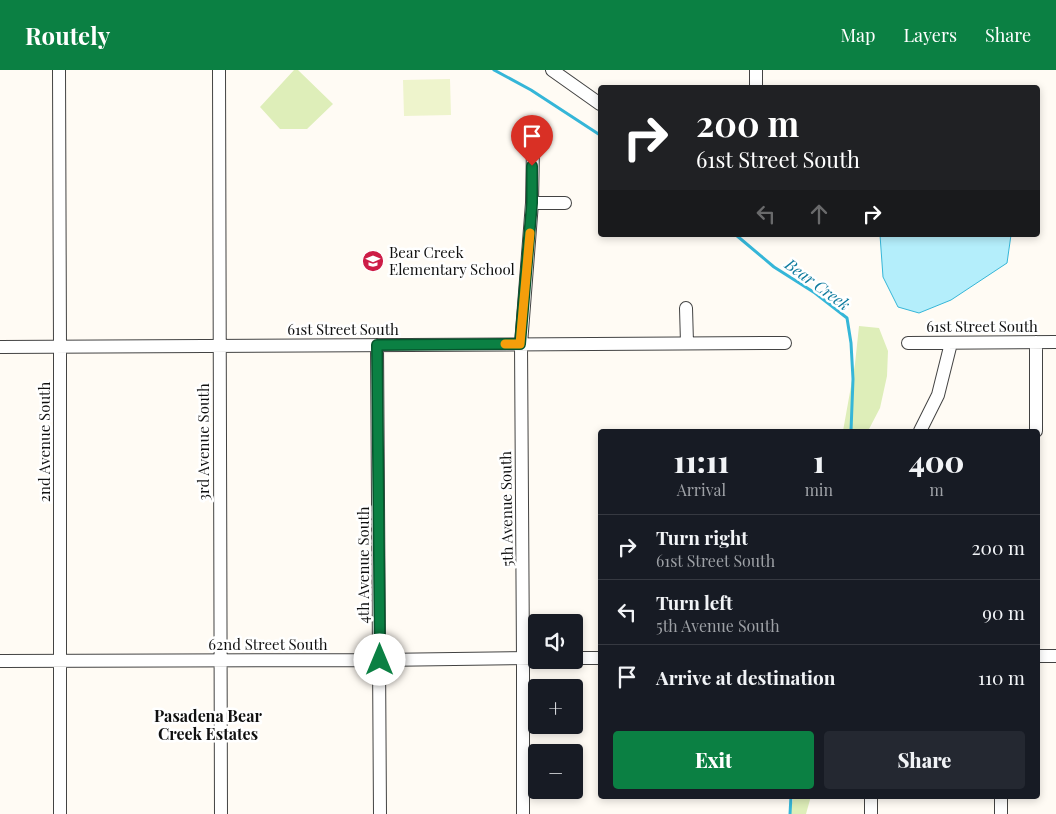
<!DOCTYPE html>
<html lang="en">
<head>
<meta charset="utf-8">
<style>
  body { margin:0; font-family:"Playfair Display",serif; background:#242831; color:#f1f3f6; height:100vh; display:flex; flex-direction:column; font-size:19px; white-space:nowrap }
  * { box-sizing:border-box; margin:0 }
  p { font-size:16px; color:#9ea1a6 }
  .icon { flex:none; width:28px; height:28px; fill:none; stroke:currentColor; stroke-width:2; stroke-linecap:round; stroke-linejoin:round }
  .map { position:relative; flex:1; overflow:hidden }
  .sheet { position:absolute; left:598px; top:359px; width:442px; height:370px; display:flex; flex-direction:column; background:#171b24; border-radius:5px; box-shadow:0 2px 8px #0003 }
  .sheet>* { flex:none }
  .top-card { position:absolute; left:598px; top:15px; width:442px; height:152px; border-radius:5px; box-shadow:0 2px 8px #0003; background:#202124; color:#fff; overflow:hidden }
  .tools { position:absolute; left:528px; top:544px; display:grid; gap:10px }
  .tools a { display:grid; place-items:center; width:55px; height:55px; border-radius:5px; background:#171b24; box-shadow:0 2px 8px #0003; font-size:25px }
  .pin { position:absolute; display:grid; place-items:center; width:42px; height:42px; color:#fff; margin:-51px -21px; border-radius:50% 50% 50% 0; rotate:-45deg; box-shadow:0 0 5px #0007 }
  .pin .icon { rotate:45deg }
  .me { position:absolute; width:55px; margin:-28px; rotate:0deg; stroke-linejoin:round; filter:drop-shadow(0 0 4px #0008) }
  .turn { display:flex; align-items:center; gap:18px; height:105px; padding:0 15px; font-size:22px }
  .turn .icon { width:65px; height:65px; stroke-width:2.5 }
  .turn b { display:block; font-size:35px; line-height:42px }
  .lanes { display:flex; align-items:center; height:48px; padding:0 15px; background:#0003; justify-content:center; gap:25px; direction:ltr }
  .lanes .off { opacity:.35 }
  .eta { display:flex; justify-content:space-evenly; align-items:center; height:85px; text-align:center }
  .eta b { font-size:30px; font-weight:800; line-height:35px }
  .button { display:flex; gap:10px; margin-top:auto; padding:10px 15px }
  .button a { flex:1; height:58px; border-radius:5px; background:#0b8043; color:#fff; font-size:20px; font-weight:800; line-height:58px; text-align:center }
  .button a+a { background:#242831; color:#f1f3f6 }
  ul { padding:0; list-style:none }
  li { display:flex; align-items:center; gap:15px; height:65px; padding:0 15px; border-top:1px solid #363941 }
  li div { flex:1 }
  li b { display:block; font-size:19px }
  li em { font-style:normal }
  header { display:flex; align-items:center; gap:30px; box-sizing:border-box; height:70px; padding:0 25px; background:#0b8043; color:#fff }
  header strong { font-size:24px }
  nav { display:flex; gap:28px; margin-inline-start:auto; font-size:18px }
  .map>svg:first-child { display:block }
  .green { fill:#deeeb9 }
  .pitch { fill:#eef4cc }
  .water { fill:#b4eefb; stroke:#35b6d8 }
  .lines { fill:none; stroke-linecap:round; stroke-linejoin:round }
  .stream { stroke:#35b6d8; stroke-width:3 }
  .minor-casing { stroke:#434343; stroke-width:14 }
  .minor { stroke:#fff; stroke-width:12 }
  .route-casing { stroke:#07532c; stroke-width:12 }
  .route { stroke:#0b8043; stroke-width:9 }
  .slow { stroke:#f59e0b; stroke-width:9 }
  .labels { text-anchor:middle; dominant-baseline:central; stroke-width:5; stroke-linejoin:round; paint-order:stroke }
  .poi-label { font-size:15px; fill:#101010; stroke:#fff; text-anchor:start }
  .street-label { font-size:15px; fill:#101010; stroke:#fff }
  .water-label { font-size:16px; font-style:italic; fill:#0e7b9e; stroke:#fff }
  .neighbourhood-label { font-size:16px; font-weight:bold; fill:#101010; stroke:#fff }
</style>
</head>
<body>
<header>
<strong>Routely</strong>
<nav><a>Map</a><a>Layers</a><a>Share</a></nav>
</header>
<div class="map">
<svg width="1056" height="744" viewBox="0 0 1056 744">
  <rect width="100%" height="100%" fill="#fffbf4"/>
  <path class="green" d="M294 0H298L333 34 307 59H280L260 37Z
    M859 256 879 258 888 281 887 306 880 338 868 361H843L855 294Z
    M794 726H811L806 744H789Z"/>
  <path class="pitch" d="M450 9 451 45 404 46 403 10Z"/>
  <path class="water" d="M880 165H1011L1007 193 951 230 919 243 898 237 883 207Z"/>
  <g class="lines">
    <path class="stream" d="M494 0 531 20 600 65
      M736 165 774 197 815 223 847 248 851 273 853 309 851 361
      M790 744 791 726"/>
    <g class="minor-casing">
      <path id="minor" d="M59 0 60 277V744
        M219 0 221 744
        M552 0 600 34
        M756 0V18
        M532 133H565
        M686 238 687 273
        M1036 272V361
        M908 273 1056 272
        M377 275 380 744
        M0 277 785 273
        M920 361 938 325 951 273
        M1038 586H1056
        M574 588H600
        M0 591 380 590 536 588
        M871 726V744
        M1001 726V744
        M523 744V589L521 274 532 133 533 77"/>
    </g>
    <use href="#minor" class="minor"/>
  </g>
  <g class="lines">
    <g class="route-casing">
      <path id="route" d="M380 590 377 275 520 274 532 133V96"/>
    </g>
    <use href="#route" class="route"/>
    <path class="slow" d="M505 274H520L530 163"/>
  </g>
  <defs>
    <g id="school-disc" transform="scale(1.125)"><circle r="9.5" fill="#cd1c46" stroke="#fff"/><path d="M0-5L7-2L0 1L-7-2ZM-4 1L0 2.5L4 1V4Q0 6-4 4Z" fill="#fff"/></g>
  </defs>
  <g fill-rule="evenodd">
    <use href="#school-disc" x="373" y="191"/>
  </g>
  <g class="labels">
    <g class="poi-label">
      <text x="389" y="182">Bear Creek<tspan x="389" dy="17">Elementary School</tspan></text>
    </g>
    <g class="street-label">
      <text x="982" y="256">61st Street South</text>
      <text x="343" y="259">61st Street South</text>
      <text transform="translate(44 372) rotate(-90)">2nd Avenue South</text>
      <text transform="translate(203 372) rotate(-90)">3rd Avenue South</text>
      <text transform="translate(506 439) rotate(-91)">5th Avenue South</text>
      <text transform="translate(363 495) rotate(-90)">4th Avenue South</text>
      <text x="268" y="574">62nd Street South</text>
    </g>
    <g class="water-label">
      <text transform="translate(818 214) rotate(36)">Bear Creek</text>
    </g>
    <g class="neighbourhood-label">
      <text x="208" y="645">Pasadena Bear<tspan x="208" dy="18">Creek Estates</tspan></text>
    </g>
  </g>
</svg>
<div class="tools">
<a><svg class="icon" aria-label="sound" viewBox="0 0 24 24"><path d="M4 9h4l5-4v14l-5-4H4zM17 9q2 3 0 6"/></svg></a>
<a>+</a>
<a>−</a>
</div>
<div class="pin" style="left:532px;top:96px;background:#d93025"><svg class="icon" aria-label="arrive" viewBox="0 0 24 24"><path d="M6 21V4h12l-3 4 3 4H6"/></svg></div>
<svg class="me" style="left:380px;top:590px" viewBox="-20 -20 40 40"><circle r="19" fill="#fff"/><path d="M0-13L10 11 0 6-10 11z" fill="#0b8043"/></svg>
<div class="top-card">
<div class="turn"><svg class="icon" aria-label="right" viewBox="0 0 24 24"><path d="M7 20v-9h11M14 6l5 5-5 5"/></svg><div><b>200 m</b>61st Street South</div></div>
<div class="lanes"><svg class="icon off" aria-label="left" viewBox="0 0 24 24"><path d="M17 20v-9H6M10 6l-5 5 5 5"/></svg><svg class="icon off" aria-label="ahead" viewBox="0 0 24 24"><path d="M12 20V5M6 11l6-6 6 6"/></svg><svg class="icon" aria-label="right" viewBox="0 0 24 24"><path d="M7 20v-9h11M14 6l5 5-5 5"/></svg></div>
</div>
<section class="sheet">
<div class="eta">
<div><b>11:11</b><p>Arrival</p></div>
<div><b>1</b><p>min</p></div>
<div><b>400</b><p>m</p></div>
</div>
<ul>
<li><svg class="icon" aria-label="right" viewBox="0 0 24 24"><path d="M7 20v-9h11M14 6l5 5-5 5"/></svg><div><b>Turn right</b><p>61st Street South</p></div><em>200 m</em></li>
<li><svg class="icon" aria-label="left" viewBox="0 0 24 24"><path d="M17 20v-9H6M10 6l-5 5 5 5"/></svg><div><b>Turn left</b><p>5th Avenue South</p></div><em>90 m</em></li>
<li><svg class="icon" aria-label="arrive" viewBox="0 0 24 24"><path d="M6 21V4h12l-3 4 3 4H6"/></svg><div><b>Arrive at destination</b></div><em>110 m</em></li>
</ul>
<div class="button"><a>Exit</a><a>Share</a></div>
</section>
</div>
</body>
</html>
